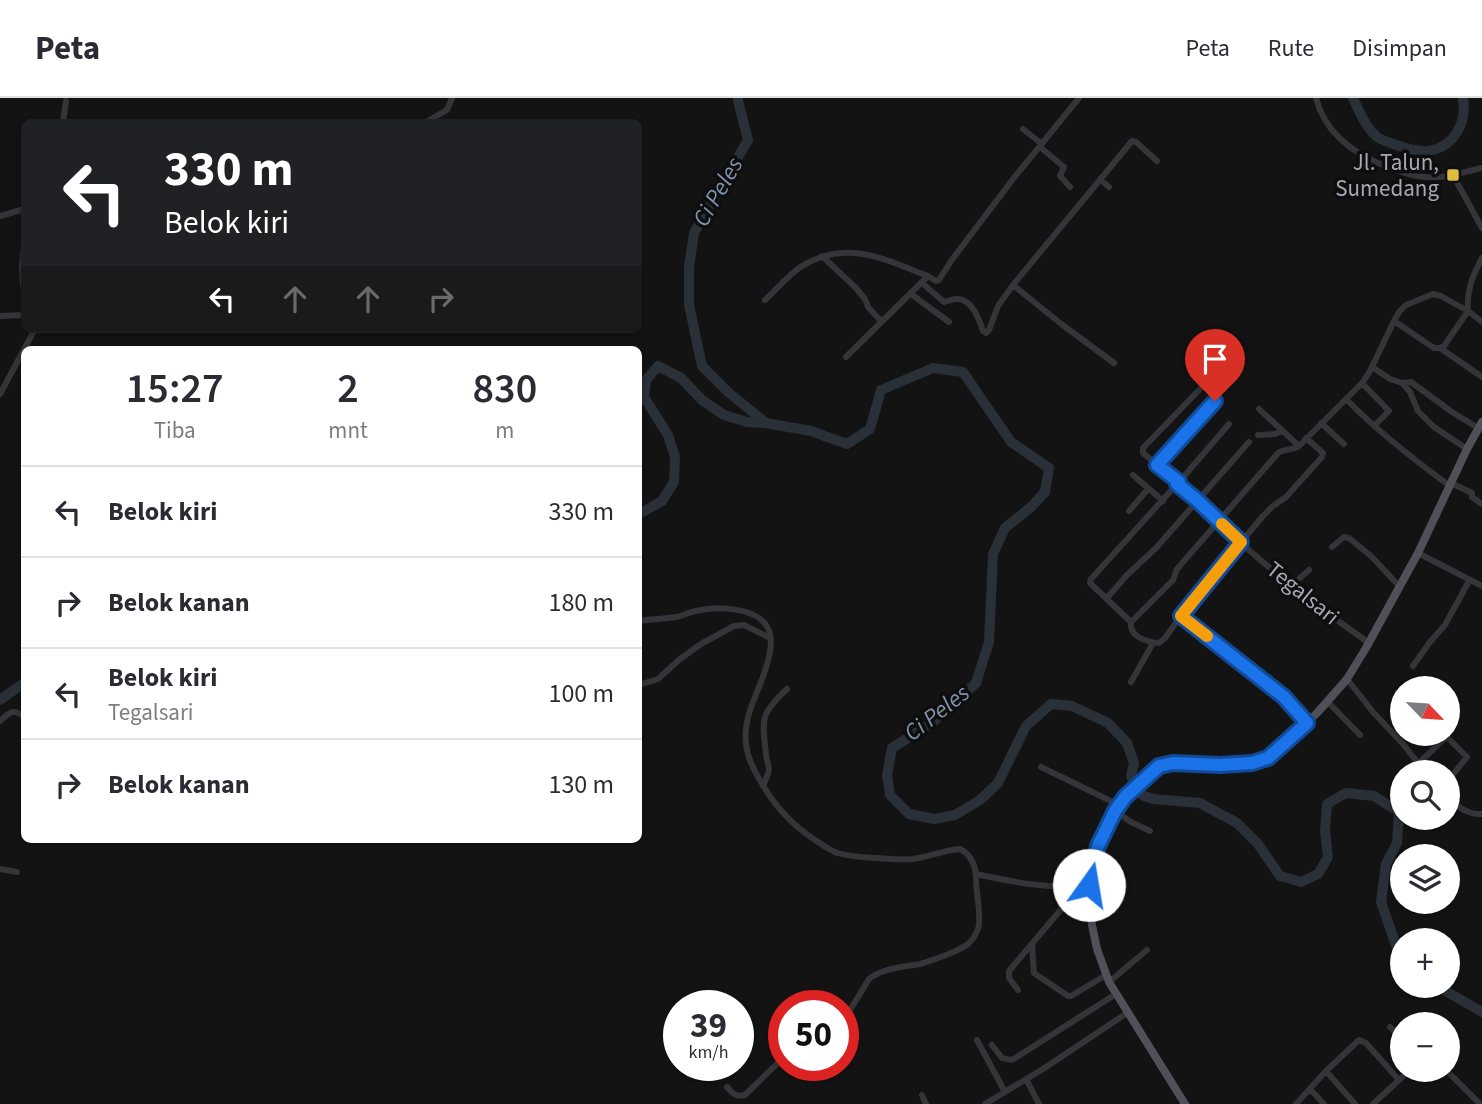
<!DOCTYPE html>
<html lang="id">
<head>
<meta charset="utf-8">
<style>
  body { margin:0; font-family:"Source Sans 3",sans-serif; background:#f7f7f7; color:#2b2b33; height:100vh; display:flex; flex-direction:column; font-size:26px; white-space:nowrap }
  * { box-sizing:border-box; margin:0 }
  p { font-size:23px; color:#7c7c81 }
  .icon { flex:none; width:38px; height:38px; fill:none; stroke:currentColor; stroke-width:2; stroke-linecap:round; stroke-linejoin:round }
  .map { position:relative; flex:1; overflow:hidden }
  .side { position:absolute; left:21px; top:248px; width:621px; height:497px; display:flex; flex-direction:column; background:#fff; border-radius:10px; box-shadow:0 2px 5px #0004 }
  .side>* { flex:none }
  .hud { position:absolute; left:21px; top:21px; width:621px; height:214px; border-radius:10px; box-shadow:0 2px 5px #0004; background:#202124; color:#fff; overflow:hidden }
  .needle { width:46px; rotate:115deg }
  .buttons { position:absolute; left:1390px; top:578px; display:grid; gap:14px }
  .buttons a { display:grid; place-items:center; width:70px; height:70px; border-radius:50%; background:#fff; box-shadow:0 2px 5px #0004; font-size:35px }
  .speed { position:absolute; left:663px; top:892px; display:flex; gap:14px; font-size:35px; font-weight:700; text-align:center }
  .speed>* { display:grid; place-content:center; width:91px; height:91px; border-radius:50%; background:#fff; box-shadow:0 2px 5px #0004; line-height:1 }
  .speed small { font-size:18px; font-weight:400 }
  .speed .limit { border:10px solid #d22; background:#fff; color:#111 }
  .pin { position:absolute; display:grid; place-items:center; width:60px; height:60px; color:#fff; margin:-72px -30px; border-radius:50% 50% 50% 0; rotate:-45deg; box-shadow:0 0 7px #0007 }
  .pin .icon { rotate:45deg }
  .me { position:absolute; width:77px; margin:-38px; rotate:13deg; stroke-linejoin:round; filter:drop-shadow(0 0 5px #0008) }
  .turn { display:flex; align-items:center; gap:24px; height:147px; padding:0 28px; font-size:32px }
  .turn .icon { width:91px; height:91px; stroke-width:2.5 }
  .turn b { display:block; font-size:49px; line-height:60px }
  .lanes { display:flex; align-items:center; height:66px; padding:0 28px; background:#0003; justify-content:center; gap:35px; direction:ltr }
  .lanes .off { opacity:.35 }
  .eta { display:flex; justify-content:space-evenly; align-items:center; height:119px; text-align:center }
  .eta b { font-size:42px; font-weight:600; line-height:49px }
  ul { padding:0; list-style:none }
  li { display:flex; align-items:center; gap:21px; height:91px; padding:0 28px; border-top:2px solid #e1e1e2 }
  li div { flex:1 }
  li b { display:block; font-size:26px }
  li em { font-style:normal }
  header { display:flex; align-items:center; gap:42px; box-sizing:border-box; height:98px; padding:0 35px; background:#fff; border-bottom:2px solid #e1e1e2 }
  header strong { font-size:33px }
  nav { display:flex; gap:38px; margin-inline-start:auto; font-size:24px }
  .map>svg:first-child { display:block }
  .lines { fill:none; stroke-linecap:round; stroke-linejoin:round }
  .river { stroke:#2a3037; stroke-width:10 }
  .minor { stroke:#343439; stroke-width:6 }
  .major { stroke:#505158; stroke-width:8 }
  .route-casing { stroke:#114b97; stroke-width:18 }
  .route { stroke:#1a73e8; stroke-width:12 }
  .slow { stroke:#f59e0b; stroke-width:12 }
  .poi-dot { fill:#e0bb3f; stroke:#0e0e0f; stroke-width:2.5 }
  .labels { text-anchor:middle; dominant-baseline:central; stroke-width:7; stroke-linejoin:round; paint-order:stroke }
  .poi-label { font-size:23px; fill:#a6a8b3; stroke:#0e0e0f; text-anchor:end }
  .street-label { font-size:23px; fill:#a6a8b3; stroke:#0e0e0f }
  .water-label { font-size:24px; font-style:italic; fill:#8092ac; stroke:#0e0e0f }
</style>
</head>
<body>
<header>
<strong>Peta</strong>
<nav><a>Peta</a><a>Rute</a><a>Disimpan</a></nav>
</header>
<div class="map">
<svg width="1482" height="1006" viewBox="0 0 1482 1006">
  <rect width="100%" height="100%" fill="#131314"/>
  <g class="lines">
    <path class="river" d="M738 0V3L748 42 694 135 689 169V207L702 268 728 294 766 325 811 333 847 346 870 331 881 292 933 270 963 274 1011 344 1049 370 1045 394 1031 409 1005 430 993 456 989 544 976 585 933 624 892 650 887 677 890 697 909 716 934 721 955 717 980 702 998 685 1026 628 1051 606 1072 608 1108 625 1127 645 1134 665 1131 678 1142 697 1153 701 1200 705 1237 725 1258 746 1280 778 1301 784 1318 776 1328 759 1325 733 1327 706 1346 695 1374 698 1399 714 1397 745 1386 766 1381 804 1398 853 1402 856
      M1353 0C1359 13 1365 28 1376 38 1380 42 1389 44 1396 47 1404 50 1419 54 1428 53 1455 49 1467 24 1463 0
      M639 416 662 403 674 384 675 359 668 337 644 299 646 282 658 268 681 280 702 302 724 317 747 324 766 325
      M0 602 24 585
      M1435 887 1482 914"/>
    <path class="minor" d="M1316 0C1325 36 1354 56 1387 69 1403 75 1421 81 1440 79 1454 78 1468 73 1482 70
      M63 24 66 3
      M426 24 447 12 452 0
      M1023 31 1042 46
      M1040 49 1064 69 1060 78 1070 89
      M1453 77 1482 130
      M1100 81 1109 89
      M0 118 24 111
      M822 158 856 190 865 201 868 209 881 223
      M1482 160C1473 177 1466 193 1468 213L1482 224
      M922 185 944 204C948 203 952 201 956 201 972 200 979 221 983 233L986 235 989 232 998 208 1013 187
      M23 186 22 168 24 148
      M911 196 949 224
      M765 202C777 191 788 177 802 168 847 141 884 161 928 178
      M0 218 24 217
      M1440 250 1482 279
      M846 259 928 178 936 183 939 182 951 163 1013 81 1079 0
      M1114 265 1060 225 1013 187 1132 43 1136 44 1157 63
      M1372 269 1390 281 1402 285 1410 294 1418 313 1434 329 1467 351
      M1362 285 1389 313 1374 328
      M1402 285 1411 284 1452 314 1478 330
      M0 296 35 231
      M1346 301C1378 334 1413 361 1450 388
      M1259 311 1299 348
      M1321 325 1344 346
      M1258 337 1275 336 1282 333
      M1157 367 1143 355V350L1202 289 1205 287 1209 289 1217 301 1157 367 1179 384 1177 386C1200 405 1220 425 1241 445 1281 481 1325 514 1369 545
      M1133 377 1163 403
      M1179 384 1229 326
      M1451 385 1472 395V399L1482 406
      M1177 386 1091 481 1090 485 1131 524C1129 539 1147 544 1159 545L1165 540 1189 507 1263 418 1273 408 1286 399 1322 359 1323 355 1306 340
      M1129 413 1148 391
      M1332 449 1344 439 1349 440 1371 458 1400 489
      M1418 455 1482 488
      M1292 487 1309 472
      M1107 500 1126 478 1156 450 1249 344
      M1181 518 1284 599 1307 625
      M639 523C651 521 664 521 676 519 683 518 689 514 696 513 715 508 754 509 766 527 782 549 754 595 748 619 741 647 749 665 764 689 777 711 794 728 815 742 823 747 830 753 838 755 850 759 863 759 875 760 888 761 900 762 913 761 929 759 944 752 960 751 972 757 976 769 976 782 976 795 982 819 978 831 972 846 965 849 951 855 941 859 931 863 920 866 903 869 883 870 869 881L844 922
      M1131 524 1173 482 1177 471 1278 355C1285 350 1292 353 1299 348L1362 285 1369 275 1394 223 1434 250H1440L1444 248 1468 213 1441 198 1433 196 1406 207 1399 214 1394 223
      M1413 568 1430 544 1445 527 1469 483
      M1347 581 1373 614 1403 646 1425 674
      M1131 584 1153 545
      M639 587 658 581 680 561 701 546 734 528 744 527 770 540
      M1328 604 1360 637
      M0 623C10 614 14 610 24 619
      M1418 666 1445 640 1447 639 1467 659 1447 684
      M1041 669 1119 707
      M763 688C765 683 768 677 769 672 769 667 766 661 766 656 762 621 760 616 787 591
      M1447 700C1457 708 1468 717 1482 716
      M1115 713 1131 724 1150 733
      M0 771 17 774
      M976 776C1013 784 1051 792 1089 787
      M1032 847 1034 875 1068 898H1071L1106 877
      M1109 884 1147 852
      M1018 892 1009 880V873L1069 802 1074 798 1089 795
      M1390 929 1402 941
      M977 942 1005 994
      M992 947 1002 960 1012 962 1116 896
      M1445 971 1480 1006
      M1326 973 1355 1006
      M1026 981 1039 1006
      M727 989C733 996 736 999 745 997L784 959
      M1310 991 1324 1006
      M922 997 926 1006
      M985 1006 1043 971 1127 915
      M1296 1006 1326 973 1359 942 1366 945 1399 982
      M1373 1006 1411 971"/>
    <path class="major" d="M1185 1006 1109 884 1097 851 1092 827 1089 787 1098 748 1107 728 1125 700 1159 668 1173 665 1235 667 1252 665 1268 660 1283 648 1318 614 1347 581 1366 550 1418 455 1467 351 1482 324"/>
  </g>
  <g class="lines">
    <g class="route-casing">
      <path id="route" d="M1089 787 1098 748 1115 713 1125 699 1159 668 1173 665 1220 667 1252 665 1268 660 1307 625 1284 599 1181 518 1241 444 1198 403 1177 386 1179 384 1157 367 1215 303"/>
    </g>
    <use href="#route" class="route"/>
    <path class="slow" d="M1207 538 1181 518 1241 444 1222 426"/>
  </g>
  <rect class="poi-dot" x="1446" y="70" width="14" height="14" rx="3.5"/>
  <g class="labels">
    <g class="poi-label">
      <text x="1439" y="64">Jl. Talun,<tspan x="1439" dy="26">Sumedang</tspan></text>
    </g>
    <g class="street-label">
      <text transform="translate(1303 495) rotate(39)">Tegalsari</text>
    </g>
    <g class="water-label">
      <text transform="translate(718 94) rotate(-60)">Ci Peles</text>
      <text transform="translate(937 615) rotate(-38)">Ci Peles</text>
    </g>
  </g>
</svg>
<div class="buttons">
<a><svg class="needle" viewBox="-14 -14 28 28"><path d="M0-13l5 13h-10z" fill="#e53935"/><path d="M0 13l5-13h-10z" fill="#7c7c81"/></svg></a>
<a><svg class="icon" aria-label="search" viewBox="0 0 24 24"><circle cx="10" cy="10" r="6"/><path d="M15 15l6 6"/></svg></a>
<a><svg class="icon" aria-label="layers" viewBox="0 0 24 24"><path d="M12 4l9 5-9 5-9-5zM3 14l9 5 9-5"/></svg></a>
<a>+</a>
<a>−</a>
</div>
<div class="speed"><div>39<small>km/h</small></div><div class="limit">50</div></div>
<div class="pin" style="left:1215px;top:303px;background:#d93025"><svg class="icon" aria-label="arrive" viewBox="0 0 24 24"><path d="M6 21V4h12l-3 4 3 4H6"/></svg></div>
<svg class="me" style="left:1089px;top:787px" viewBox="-20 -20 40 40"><circle r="19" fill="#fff"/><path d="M0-13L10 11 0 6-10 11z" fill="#1a73e8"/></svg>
<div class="hud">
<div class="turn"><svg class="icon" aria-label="left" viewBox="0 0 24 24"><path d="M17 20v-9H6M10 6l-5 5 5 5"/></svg><div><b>330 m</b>Belok kiri</div></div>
<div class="lanes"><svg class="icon" aria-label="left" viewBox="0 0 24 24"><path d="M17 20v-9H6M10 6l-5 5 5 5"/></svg><svg class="icon off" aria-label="ahead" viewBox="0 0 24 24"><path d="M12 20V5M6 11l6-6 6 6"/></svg><svg class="icon off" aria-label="ahead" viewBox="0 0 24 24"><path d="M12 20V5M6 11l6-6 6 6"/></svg><svg class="icon off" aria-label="right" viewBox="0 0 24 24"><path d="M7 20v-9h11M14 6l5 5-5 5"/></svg></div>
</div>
<section class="side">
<div class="eta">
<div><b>15:27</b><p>Tiba</p></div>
<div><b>2</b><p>mnt</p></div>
<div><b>830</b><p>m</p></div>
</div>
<ul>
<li><svg class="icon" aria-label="left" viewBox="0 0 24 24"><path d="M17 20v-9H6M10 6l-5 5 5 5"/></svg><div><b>Belok kiri</b></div><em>330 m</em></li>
<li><svg class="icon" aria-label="right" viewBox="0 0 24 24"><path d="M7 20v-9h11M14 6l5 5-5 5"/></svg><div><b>Belok kanan</b></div><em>180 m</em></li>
<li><svg class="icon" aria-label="left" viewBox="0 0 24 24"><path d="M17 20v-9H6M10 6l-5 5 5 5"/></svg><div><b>Belok kiri</b><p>Tegalsari</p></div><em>100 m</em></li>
<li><svg class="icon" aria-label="right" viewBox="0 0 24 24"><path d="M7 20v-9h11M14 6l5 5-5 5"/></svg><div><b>Belok kanan</b></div><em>130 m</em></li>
</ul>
</section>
</div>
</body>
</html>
